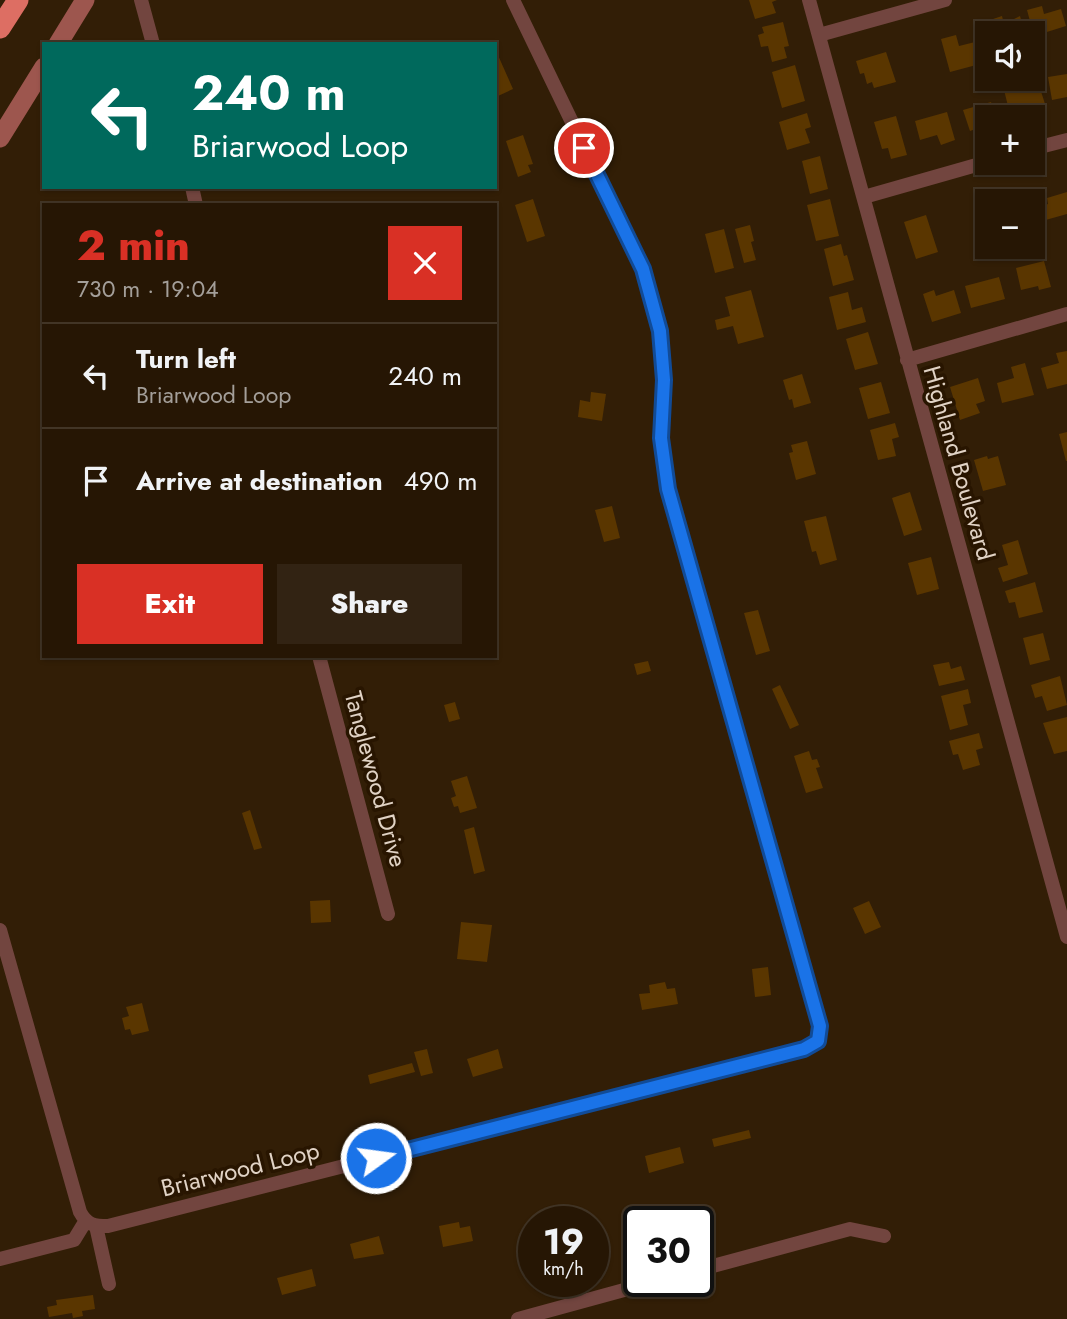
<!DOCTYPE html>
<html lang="en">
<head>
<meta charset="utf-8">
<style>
  body { margin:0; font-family:Jost,sans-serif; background:#322313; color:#f1f3f6; height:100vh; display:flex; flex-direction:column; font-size:26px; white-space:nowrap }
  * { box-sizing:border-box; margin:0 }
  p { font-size:23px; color:#a49f9a }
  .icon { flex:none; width:38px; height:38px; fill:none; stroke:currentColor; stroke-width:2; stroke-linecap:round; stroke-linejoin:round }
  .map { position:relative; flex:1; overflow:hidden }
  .panel { position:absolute; left:42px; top:203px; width:455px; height:455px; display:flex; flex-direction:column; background:#261604; border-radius:0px; box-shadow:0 2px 5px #0004,0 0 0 2px #423526 }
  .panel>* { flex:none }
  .guide { position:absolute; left:42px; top:42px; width:455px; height:147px; border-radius:0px; box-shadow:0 2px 5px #0004,0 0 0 2px #423526; background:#00695c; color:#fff; overflow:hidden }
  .buttons { position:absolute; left:975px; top:21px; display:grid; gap:14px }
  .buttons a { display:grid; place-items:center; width:70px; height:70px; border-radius:0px; background:#261604; box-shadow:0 2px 5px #0004,0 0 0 2px #423526; font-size:35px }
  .speed { position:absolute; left:518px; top:1206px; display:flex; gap:14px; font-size:35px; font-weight:700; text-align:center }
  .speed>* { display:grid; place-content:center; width:91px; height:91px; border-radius:50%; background:#261604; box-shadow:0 2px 5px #0004,0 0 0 2px #423526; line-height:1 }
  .speed small { font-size:18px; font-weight:400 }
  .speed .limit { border:4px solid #111; border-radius:10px; background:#fff; color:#111 }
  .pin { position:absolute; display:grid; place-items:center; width:60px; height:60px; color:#fff; margin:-30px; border:4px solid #fff; border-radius:50%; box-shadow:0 2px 7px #0007 }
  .me { position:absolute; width:77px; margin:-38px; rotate:76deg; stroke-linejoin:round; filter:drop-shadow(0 0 5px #0008) }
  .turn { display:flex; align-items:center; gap:24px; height:147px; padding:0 35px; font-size:32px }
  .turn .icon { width:91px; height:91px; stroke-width:2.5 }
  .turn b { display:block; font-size:49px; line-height:60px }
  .round { display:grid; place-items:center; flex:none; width:74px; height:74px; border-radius:0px; background:#322313 }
  .overview { display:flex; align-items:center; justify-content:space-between; height:119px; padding:0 35px }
  h1 { font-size:42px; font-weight:800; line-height:52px; color:#d93025 }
  .action { display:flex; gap:14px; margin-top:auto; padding:14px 35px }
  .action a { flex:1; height:80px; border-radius:0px; background:#d93025; color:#fff; font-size:28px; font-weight:800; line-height:80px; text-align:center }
  .action a+a { background:#322313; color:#f1f3f6 }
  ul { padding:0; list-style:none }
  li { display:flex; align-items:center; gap:21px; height:105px; padding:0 35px; border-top:2px solid #423526 }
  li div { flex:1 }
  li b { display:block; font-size:26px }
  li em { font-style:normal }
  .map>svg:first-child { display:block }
  .building { fill:#5a3600 }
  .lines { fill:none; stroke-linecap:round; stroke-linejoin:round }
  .street { stroke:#72453f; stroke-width:14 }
  .secondary { stroke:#9d564e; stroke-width:19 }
  .highway { stroke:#dd6e63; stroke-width:21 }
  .route-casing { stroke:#114b97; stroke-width:18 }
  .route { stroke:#1a73e8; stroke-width:12 }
  .labels { text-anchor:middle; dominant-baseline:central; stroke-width:7; stroke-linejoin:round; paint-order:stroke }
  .street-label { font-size:24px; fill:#e1d3c5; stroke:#281500 }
</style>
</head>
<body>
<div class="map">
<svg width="1067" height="1319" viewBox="0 0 1067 1319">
  <rect width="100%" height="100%" fill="#321e06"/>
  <path class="building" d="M749 0H777L772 2 776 13 755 19Z
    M1042 6 1044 14 1061 9 1066 26 1034 36 1027 10Z
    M1002 16 1004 24 1020 16 1025 33H991L987 21Z
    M783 22 789 46 784 47 787 58 772 62 768 46 761 47 758 35 764 33 762 27Z
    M956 35 959 46 975 42 980 64 950 72 941 39Z
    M886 52 896 82 874 88 872 82 867 84 864 73 860 74 856 61Z
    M497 53 513 89 498 96 495 90V54Z
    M795 65 805 101 782 108 772 72Z
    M1067 74V97L1052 100 1048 77Z
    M1039 85 1045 104 1010 114 1004 90 1017 87 1018 91Z
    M991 102 996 117H987V125L970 131 963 110Z
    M947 112 955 140 941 145 937 135 920 140 915 121Z
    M807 113 811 127 805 129 810 143 787 150 779 122Z
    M896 116 907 155 891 159 888 148 882 149 874 122Z
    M523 135 533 164 528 165 531 172 518 177 506 141Z
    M820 156 828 189 810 194 802 161Z
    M1017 190 1020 201H987L986 199Z
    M1067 192V214L1042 221 1038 207 1048 204 1047 198Z
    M533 199 545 236 527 242 515 205Z
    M830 199 839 236 816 241 807 205Z
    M926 215 938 252 916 259 904 222Z
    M750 225 754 241 751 242 756 260 744 263 735 229Z
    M724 229 734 268 715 273 705 234Z
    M841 244 844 256 847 255 854 280 833 286 824 249Z
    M1044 261 1051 287 1039 290 1038 286 1021 290 1016 268Z
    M999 277 1005 299 971 308 965 286Z
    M751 290 764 337 738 344 733 326 717 330 715 320 730 316 725 297Z
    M934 290 936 296 954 290 961 313 932 322 923 294Z
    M848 292 852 310 862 307 866 322 837 330 829 297Z
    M868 332 878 364 855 370 846 339Z
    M1067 351V384L1047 389 1041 368 1059 363 1056 353Z
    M1025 363 1034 395 1002 403 997 383 1014 378 1011 367Z
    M802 374 811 403 794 408 792 399 789 400 783 380Z
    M978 378 985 401 976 404 980 413 960 420 950 387Z
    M881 382 890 413 868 419 859 388Z
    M591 392 606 394 602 421 578 417 580 400 590 402Z
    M895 423 899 437 892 439 896 456 878 460 870 430Z
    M1067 432V461H1066L1059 434Z
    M807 441 816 474 796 480 789 453 793 452 791 445Z
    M987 456 988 459 998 456 1006 485 983 491 974 460Z
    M910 492 922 530 904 536 892 498Z
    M612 506 620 538 604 542 595 510Z
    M826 516 837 560 820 565 816 551 812 552 804 521Z
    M1018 540 1028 574 1003 582 998 568 1008 565 1002 545Z
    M931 557 939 589 917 595 908 563Z
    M1035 582 1043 612 1019 618 1015 602 1009 603 1005 591Z
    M758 610 770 651 756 655 744 613Z
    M1043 633 1050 660 1030 665 1023 638Z
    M648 661 651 671 637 675 634 664Z
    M949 662 951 669 961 666 965 680 939 686 933 665Z
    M1060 676 1067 705 1047 711 1042 696 1035 698 1031 685Z
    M780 685 799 725 790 729 772 689Z
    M968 689 971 703 963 705 968 725 950 730 941 696Z
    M455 702 460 719 449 722 444 705Z
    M1067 717V751L1054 754 1043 723Z
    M979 733 983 748 976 750 980 765 963 770 958 754 953 755 949 741Z
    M809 751 812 760 817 759 820 767 816 768 823 788 806 793 794 756Z
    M467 776 477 808 460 813 458 806 454 807 451 798 456 796 451 781Z
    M250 810 262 848 254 850 242 813Z
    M474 827 485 871 474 874 464 830Z
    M330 900 331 922 311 923 310 901Z
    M869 901 881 927 865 934 853 908Z
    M461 922 492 925 487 962 457 959Z
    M768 967 771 995 755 997 752 969Z
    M665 982 667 989 675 988 678 1004 642 1010 639 994 650 993 649 985Z
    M142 1003 149 1031 132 1035 130 1029 125 1030 122 1018 129 1016 126 1007Z
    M427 1049 433 1073 421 1076 414 1052Z
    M498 1049 503 1068 473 1077 467 1059Z
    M412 1063 415 1072 370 1084 368 1075Z
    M749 1130 751 1138 714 1147 712 1139Z
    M680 1147 684 1163 649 1173 645 1156Z
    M459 1222 460 1228 470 1226 473 1241 443 1247 439 1226Z
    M379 1236 384 1254 354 1259 350 1244Z
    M312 1269 316 1286 282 1295 277 1278Z
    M93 1295 95 1309 82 1311 83 1316 73 1318 72 1313 49 1317 47 1307 57 1305 56 1300Z"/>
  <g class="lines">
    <path class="street" d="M141 0 153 44
      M809 0 1067 937
      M819 35 945 0
      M1032 149 1067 140
      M192 187 196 205
      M864 197 987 162
      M907 360 1067 314
      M319 656 388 914
      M0 930 80 1212C87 1225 94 1226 108 1226L804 1049 818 1041 820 1026 668 489 661 438 664 380 660 332 643 269 513 0
      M96 1226 109 1284
      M0 1259 74 1240 85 1222
      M698 1270 850 1229 884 1236
      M518 1319 657 1281"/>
    <path class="secondary" d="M58 44 85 0
      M0 138 44 67"/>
    <path class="highway" d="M0 28 18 0"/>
  </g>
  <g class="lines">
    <g class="route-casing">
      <path id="route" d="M376 1158 804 1049 818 1041 820 1026 668 489 661 438 664 380 660 331 643 269 584 148"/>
    </g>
    <use href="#route" class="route"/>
  </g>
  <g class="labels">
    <g class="street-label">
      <text transform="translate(959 463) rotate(74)">Highland Boulevard</text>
      <text transform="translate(376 779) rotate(75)">Tanglewood Drive</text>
      <text transform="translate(240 1169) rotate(-14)">Briarwood Loop</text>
    </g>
  </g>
</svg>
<div class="buttons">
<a><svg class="icon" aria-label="sound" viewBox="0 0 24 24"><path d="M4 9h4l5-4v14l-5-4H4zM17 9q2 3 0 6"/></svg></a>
<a>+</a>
<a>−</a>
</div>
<div class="speed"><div>19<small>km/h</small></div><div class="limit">30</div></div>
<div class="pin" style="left:584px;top:148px;background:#d93025"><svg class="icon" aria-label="arrive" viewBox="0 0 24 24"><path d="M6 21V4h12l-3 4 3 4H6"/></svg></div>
<svg class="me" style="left:376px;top:1158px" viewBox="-20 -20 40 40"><circle r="17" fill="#1a73e8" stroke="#fff" stroke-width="3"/><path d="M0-11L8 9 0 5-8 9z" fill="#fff"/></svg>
<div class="guide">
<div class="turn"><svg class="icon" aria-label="left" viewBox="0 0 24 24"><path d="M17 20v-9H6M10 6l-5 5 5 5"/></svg><div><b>240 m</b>Briarwood Loop</div></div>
</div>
<section class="panel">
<div class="overview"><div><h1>2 min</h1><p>730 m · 19:04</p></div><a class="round" style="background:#d93025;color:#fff"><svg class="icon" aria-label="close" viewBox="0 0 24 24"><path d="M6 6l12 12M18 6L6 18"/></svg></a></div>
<ul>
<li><svg class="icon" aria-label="left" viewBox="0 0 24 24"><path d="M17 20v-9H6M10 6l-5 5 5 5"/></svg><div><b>Turn left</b><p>Briarwood Loop</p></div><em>240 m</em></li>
<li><svg class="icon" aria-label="arrive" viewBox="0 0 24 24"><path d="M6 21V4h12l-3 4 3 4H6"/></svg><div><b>Arrive at destination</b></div><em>490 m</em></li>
</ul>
<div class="action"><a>Exit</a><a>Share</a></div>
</section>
</div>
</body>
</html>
